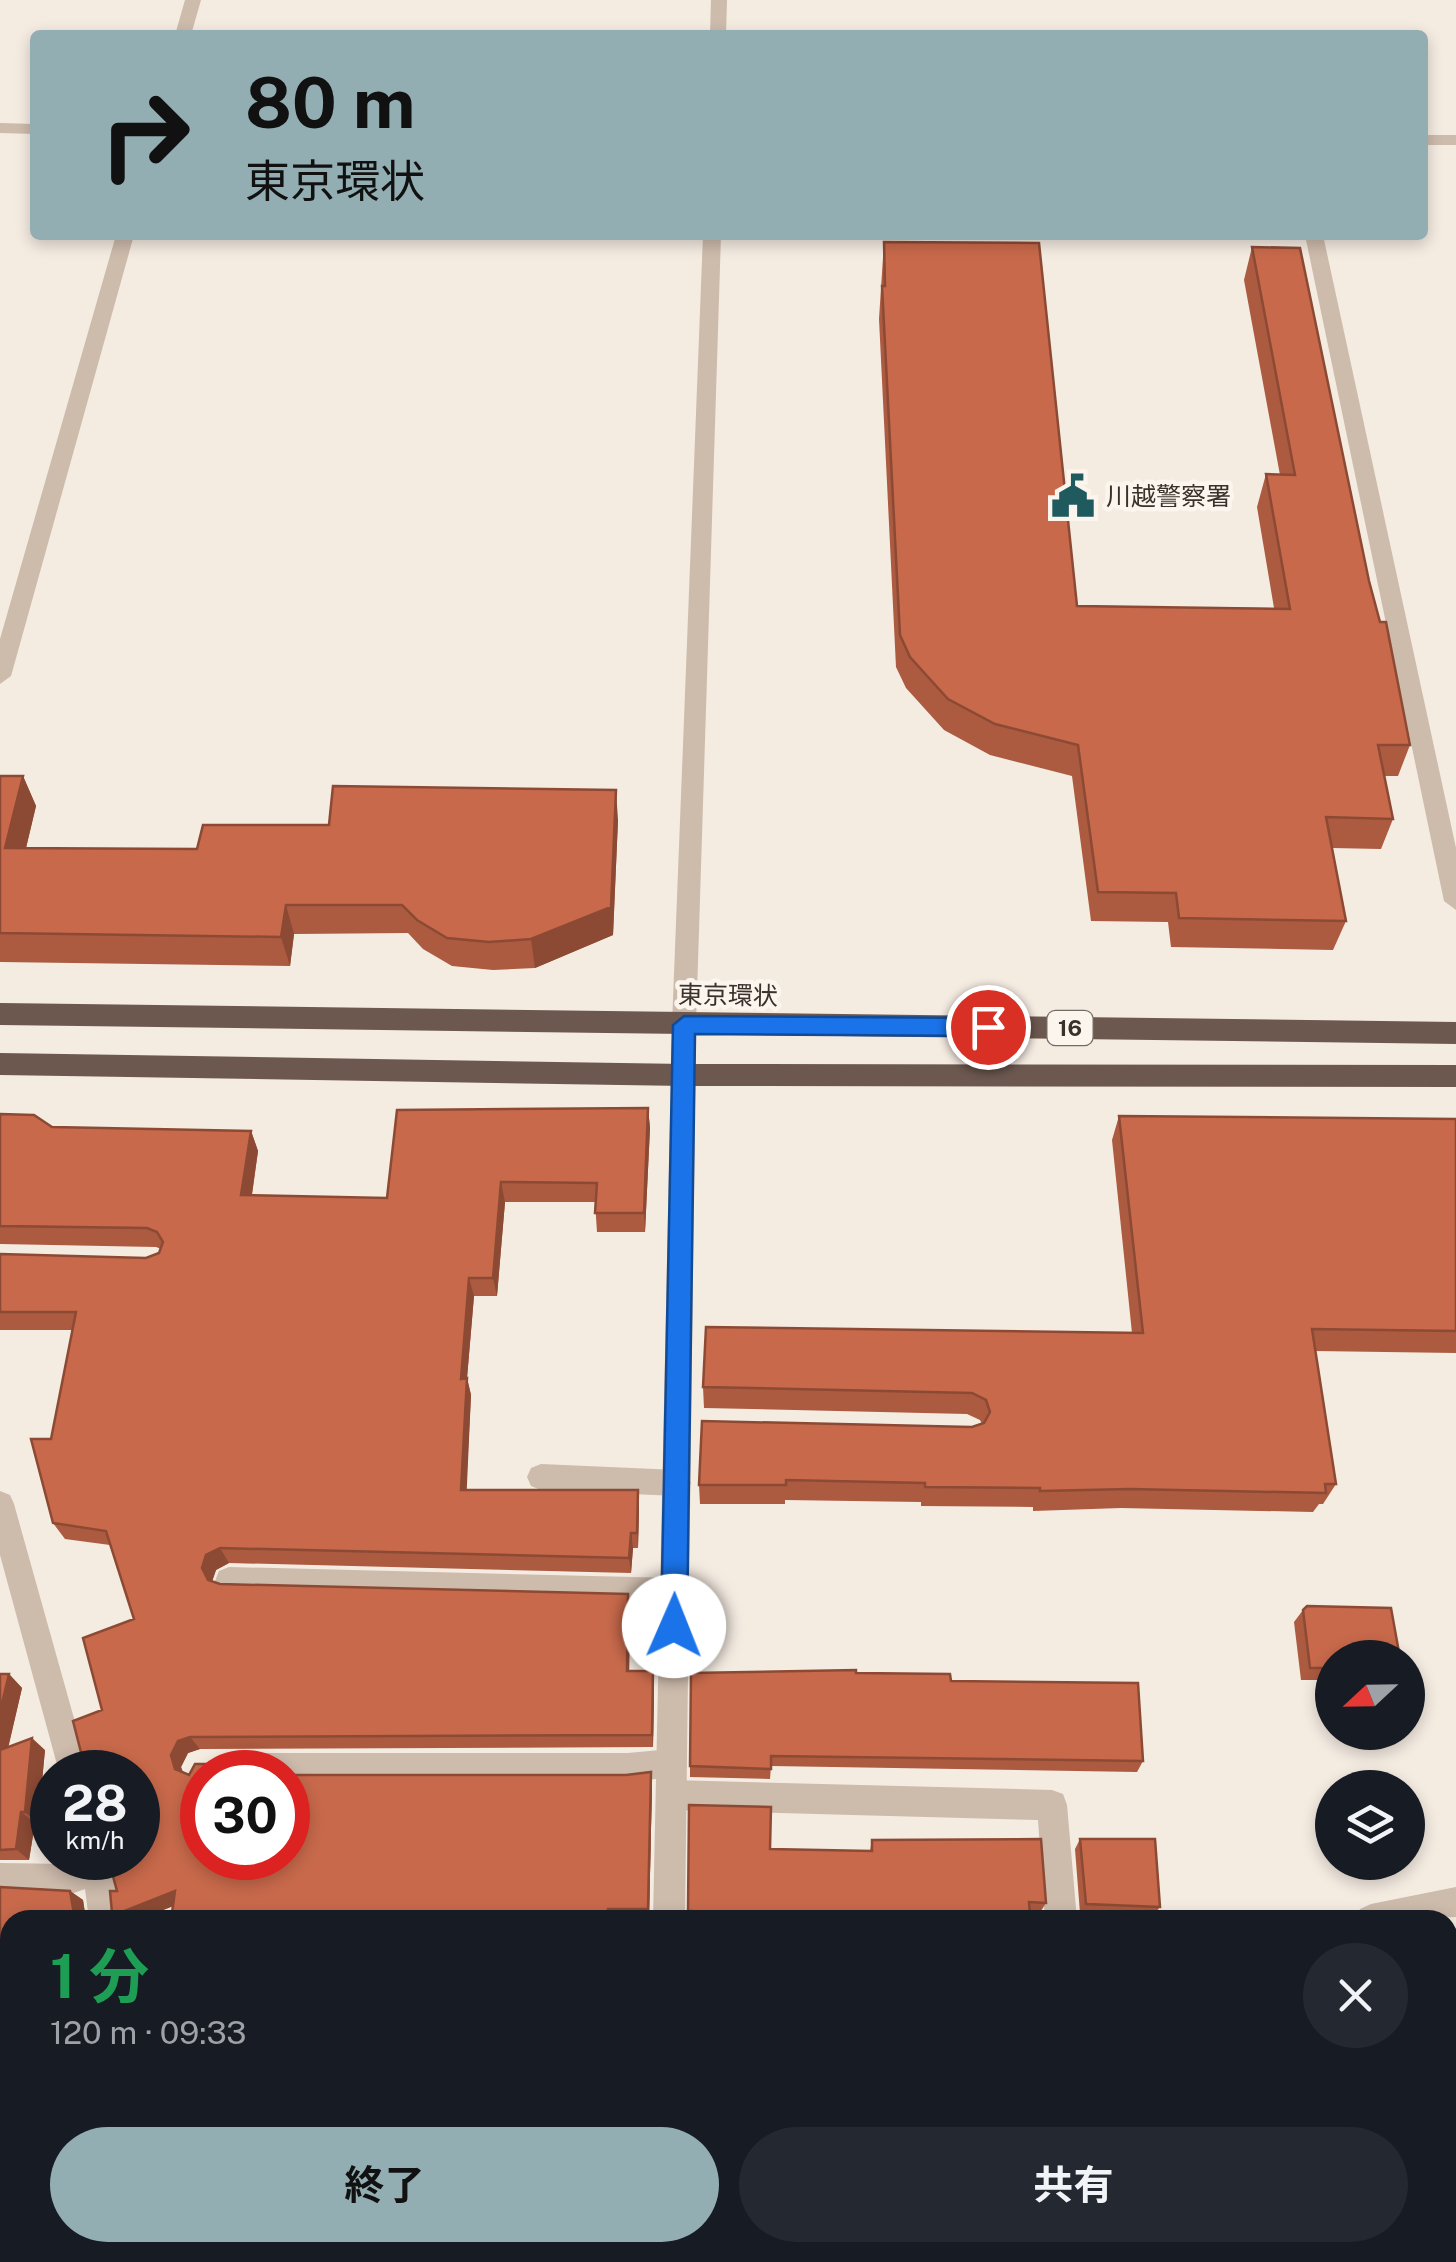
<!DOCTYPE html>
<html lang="ja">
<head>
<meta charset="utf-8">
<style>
  body { margin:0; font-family:"Public Sans","Noto Sans JP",sans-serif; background:#242831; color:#f1f3f6; height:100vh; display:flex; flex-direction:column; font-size:38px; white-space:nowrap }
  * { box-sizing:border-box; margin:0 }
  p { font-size:32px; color:#9ea1a6 }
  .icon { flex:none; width:55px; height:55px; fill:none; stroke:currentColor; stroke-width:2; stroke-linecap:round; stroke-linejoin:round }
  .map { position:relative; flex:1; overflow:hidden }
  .sheet { position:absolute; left:0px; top:1910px; width:1458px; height:352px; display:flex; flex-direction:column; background:#171b24; border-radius:30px 30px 0 0; box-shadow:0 5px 15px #0003 }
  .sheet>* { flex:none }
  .banner { position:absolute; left:30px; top:30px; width:1398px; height:210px; border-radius:10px; box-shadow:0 5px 15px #0003; background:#92aeb2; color:#111; overflow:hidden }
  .needle { width:65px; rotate:248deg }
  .fabs { position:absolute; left:1315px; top:1640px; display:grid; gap:20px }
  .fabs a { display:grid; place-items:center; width:110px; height:110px; border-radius:50%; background:#171b24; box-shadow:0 5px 15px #0003; font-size:50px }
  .speed { position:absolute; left:30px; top:1750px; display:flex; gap:20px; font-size:50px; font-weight:700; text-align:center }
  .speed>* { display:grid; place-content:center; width:130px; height:130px; border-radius:50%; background:#171b24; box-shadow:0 5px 15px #0003; line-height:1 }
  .speed small { font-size:25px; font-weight:400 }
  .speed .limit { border:15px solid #d22; background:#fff; color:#111 }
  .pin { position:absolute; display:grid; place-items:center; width:85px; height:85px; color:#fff; margin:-42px; border:5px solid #fff; border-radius:50%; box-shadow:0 2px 10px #0007 }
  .me { position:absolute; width:110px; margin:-55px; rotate:1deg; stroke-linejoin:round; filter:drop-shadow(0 0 8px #0008) }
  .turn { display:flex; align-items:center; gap:35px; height:210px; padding:0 50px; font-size:45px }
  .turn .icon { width:130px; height:130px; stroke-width:2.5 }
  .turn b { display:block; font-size:70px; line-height:85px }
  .round { display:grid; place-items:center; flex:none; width:105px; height:105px; border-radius:52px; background:#242831 }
  .summary { display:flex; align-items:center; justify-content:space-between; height:170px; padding:0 50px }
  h1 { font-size:60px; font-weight:700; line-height:75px; color:#1e9e55 }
  .cta { display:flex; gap:20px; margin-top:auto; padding:20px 50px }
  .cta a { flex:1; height:115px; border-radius:60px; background:#92aeb2; color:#111; font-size:40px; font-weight:700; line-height:115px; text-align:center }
  .cta a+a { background:#242831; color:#f1f3f6 }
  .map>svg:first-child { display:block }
  .water { fill:#7fb0b2 }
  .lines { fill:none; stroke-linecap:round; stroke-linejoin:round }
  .service { fill:#cdbbac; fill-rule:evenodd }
  .minor { fill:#cdbbac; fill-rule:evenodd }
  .tertiary { fill:#cdbbac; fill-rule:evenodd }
  .trunk { fill:#6c584f; fill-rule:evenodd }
  .wall { fill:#ac5a40 }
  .shaded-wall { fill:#8c4a34 }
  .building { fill:#c8694b; stroke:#8c4a34; stroke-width:2.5 }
  .route { fill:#1a73e8; stroke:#114b97; stroke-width:2.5 }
  .labels { text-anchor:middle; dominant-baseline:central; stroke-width:9; stroke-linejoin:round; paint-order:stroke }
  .shield { fill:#fbf5ee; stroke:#756b66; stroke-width:2.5 }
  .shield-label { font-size:22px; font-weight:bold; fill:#3b302b }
  .poi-label { font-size:25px; fill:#3b302b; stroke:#fbf5ee; text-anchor:start }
  .street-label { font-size:25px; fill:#3b302b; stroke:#fbf5ee }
</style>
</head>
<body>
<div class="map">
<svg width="1456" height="2262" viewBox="0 0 1456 2262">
  <rect width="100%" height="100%" fill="#f4ebe1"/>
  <path class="water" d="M426 2253V2252L966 2253 926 2262H385Z"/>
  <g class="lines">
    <path class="service" d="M541 1464 677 1470 687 1474 691 1483 687 1492 677 1496 541 1490 531 1486 527 1477 531 1468Z
      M229 1567 675 1578 685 1582 689 1592 685 1602 675 1606 229 1595 219 1591 215 1581 219 1571Z
      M671 1749 682 1753 686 1764 682 1775 628 1783H288V1772H232L230 1768 234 1757 245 1753H628Z
      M671 1780 1052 1790 1063 1794 1067 1805 1077 1920H1045L1038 1820 671 1810 660 1806 656 1795 660 1784Z
      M88 1858H110L114 1869 110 1880 71 1894 0 1893V1863L71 1864Z
      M10 2112V2144L0 2146V2114Z"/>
    <path class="minor" d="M185 0H201L191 35H175Z
      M0 123 35 124V134L0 133Z
      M1422 135H1456V145H1422Z
      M116 235H134L11 676 0 684V639Z
      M1305 235H1323L1456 848V910L1444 901Z
      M684 1015 693 1018 696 1025 685 1920H653L672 1025 675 1018Z
      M0 1491 10 1495 14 1504 89 1772H59L0 1555Z
      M81 1858H111L121 1920H89Z
      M1456 1887V1917L1355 1920 1360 1909 1371 1904Z
      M10 2178V2212L0 2214V2180Z
      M121 2252H155L156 2262H122Z"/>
    <path class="tertiary" d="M711 0H727L726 35H710Z
      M703 235H721L696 1025 693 1032H675L672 1025Z"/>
    <path class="trunk" d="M0 1003 1456 1022V1044L0 1025Z
      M0 1053 685 1064 1456 1065V1087L685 1086 0 1075Z"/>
  </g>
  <path class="wall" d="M884 242 1077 606 1274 608 1257 507 1266 474 1280 475 1244 280 1252 247 1369 581 1410 745 1398 776H1385L1393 819 1381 849 1332 848 1346 921 1333 950 1171 947 1168 922 1091 921 1072 776 990 755 944 730 906 688 896 667 879 319Z
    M0 776H23L36 806 26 848 197 849 329 825 618 820 613 935 535 968 493 970 452 966 423 949 408 933 294 934 290 966 0 962Z
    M648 1108 650 1128 645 1232H597L595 1202H505L497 1296H474L467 1378 471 1395 466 1490H638L639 1506 638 1548H633L631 1573 229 1563 216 1570 212 1581 220 1584 628 1594 630 1609 629 1671H653L654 1684 653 1747 200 1749 188 1753 181 1767 183 1772 189 1775 195 1764H276L282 1772H202V1858H288V1775H626L651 1772 652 1783 649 1919 171 1920 173 1906 138 1920H10V2100L0 2101V1887L70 1891 83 1900 85 1913H112L110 1891H117L108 1858H138V1772H86L73 1721 102 1710 83 1638 134 1619 110 1545 65 1539 53 1523 31 1439H51L73 1330H0V1254L146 1258 159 1253 161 1249 156 1247 0 1244V1114L34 1115 52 1127 251 1131 258 1151 252 1195 387 1198 397 1110Z
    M1119 1116 1456 1119V1353L1315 1351 1336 1484 1323 1504H1319L1313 1512 1121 1508 1033 1511V1507L921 1506V1502L785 1500V1504H700L699 1485 972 1427 982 1424 980 1420 967 1414 704 1408 703 1387 1132 1333 1112 1140Z
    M1303 1610 1332 1658V1680H1301L1294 1622Z
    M856 1673 951 1681 1143 1761 1137 1772 771 1766 770 1779 690 1777V1766Z
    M0 1674H9L22 1688 8 1747 45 1750 38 1823H35L29 1860H0Z
    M1080 1839 1160 1907 1153 1916 1080 1913 1075 1849Z
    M872 1840 1046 1903 1041 1911H1030V1916L1028 1920 689 1919 688 1911 770 1849 870 1851Z"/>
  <path class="shaded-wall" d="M23 776 36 806 19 877 5 848Z
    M616 790 618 820 613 935 535 968 531 939Z
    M286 905 294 934 290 966 281 937Z
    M648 1108 650 1128 645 1232 644 1213Z
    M251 1131 258 1151 249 1214 241 1195Z
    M501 1182 505 1202 497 1296 493 1278Z
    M469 1278 474 1296 467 1378 471 1395 466 1506 461 1490V1379Z
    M638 1490 639 1506 638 1548 637 1533Z
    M631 1533 633 1548 631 1573 629 1558Z
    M220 1548 229 1563 216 1570 212 1582 218 1594 202 1568 206 1555Z
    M628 1594 630 1609 629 1684 627 1671Z
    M653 1671 654 1684 653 1747 652 1735Z
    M9 1674 22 1688 4 1766 0 1762V1712Z
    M190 1737 200 1749 188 1753 181 1767 185 1780 175 1769 171 1755 178 1741Z
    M32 1738 45 1750 38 1823 25 1812Z
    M651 1772 652 1783 649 1919 648 1909Z
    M21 1812 35 1823 29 1860 16 1849Z
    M70 1891 83 1900 86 1920 74 1914Z
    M175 1891 186 1901 138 1920H102Z"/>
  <path class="building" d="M884 242 1039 243 1077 606 1290 609 1266 474 1295 475 1252 247 1300 248 1369 581 1380 622H1386L1410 745H1378L1393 819 1326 817 1346 921 1179 918 1176 893 1098 892 1078 745 995 724 948 699 910 657 900 635 882 286H885Z
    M0 776H23L5 848 197 849 203 825H329L333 786 616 790 611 907 531 939 489 942 447 938 417 920 402 905H286L281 937 0 933Z
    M648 1108 644 1213H595L597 1183 501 1182 493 1278H469L461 1379 467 1378 461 1490H638L637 1533H631L629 1558 220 1548 206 1555 202 1568 208 1580 220 1584 628 1594 627 1671H653L652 1735 190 1737 178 1741 171 1755 175 1769 189 1775 195 1764H276L279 1772H202V1858H288V1775H626L651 1772 648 1909H608V1920H171L175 1891 102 1920H10V2093L0 2094V1887L70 1891 74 1914 112 1913 110 1891H117L108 1858H138V1772H86L73 1721 102 1710 83 1638 134 1619 106 1531 53 1523 31 1439H51L76 1312H0V1254L146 1258 159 1253 163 1242 157 1232 147 1228 0 1226V1114L34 1115 52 1127 251 1131 241 1195 387 1198 397 1110Z
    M1119 1116 1456 1119V1331L1312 1329 1336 1484H1325L1326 1493 1130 1489 1040 1491V1488L925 1487V1483L786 1480V1485H699L702 1421 972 1427 984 1423 990 1412 986 1400 972 1393 703 1387 706 1327 1143 1333Z
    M1307 1606 1391 1608 1400 1658H1332V1668H1310L1303 1610Z
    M856 1670V1673L950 1674 951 1681 1138 1683 1143 1761 771 1756V1769L690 1766 691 1673Z
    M0 1674H9L0 1712Z
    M32 1738 25 1812H21L16 1849 0 1850V1750Z
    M689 1805 771 1807 770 1849 872 1851V1840L1041 1839 1046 1903 1029 1902 1030 1916 1020 1917V1920H691L692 1911H688Z
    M1080 1839H1155L1160 1907 1086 1904Z"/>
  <path class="route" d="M684 1016 988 1018 999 1027 988 1036 695 1034 687 1626 684 1635 674 1639 665 1635 661 1626 673 1025Z"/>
  <defs>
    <g id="civic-bare" transform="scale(3.45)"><path d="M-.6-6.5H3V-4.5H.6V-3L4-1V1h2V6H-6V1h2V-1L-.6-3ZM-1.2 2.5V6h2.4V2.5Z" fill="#1f5a5e" stroke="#fbf5ee" stroke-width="2.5" paint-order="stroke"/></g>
  </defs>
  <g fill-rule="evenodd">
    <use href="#civic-bare" x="1073" y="496"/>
  </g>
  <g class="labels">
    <rect class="shield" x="1047.5" y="1011" width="45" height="34" rx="8"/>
    <g class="shield-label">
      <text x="1070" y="1028">16</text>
    </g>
    <g class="poi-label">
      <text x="1106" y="496">川越警察署</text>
    </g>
    <g class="street-label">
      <text transform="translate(728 995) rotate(1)">東京環状</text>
    </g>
  </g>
</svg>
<div class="fabs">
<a><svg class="needle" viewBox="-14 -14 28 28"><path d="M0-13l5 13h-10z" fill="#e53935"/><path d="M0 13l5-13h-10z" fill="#9ea1a6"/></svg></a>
<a><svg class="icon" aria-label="layers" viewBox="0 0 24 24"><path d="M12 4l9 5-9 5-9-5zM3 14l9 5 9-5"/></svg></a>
</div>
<div class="speed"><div>28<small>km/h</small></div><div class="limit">30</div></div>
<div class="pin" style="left:988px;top:1027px;background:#d93025"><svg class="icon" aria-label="arrive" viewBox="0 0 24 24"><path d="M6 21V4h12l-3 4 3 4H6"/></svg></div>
<svg class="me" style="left:674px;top:1626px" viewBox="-20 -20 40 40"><circle r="19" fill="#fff"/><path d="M0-13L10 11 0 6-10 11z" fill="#1a73e8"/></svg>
<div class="banner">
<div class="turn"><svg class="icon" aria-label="right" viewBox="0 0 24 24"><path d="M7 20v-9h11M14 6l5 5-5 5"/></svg><div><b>80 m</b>東京環状</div></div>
</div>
<section class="sheet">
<div class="summary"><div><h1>1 分</h1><p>120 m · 09:33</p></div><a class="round"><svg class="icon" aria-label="close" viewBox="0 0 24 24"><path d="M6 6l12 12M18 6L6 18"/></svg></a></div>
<div class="cta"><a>終了</a><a>共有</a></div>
</section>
</div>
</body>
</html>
